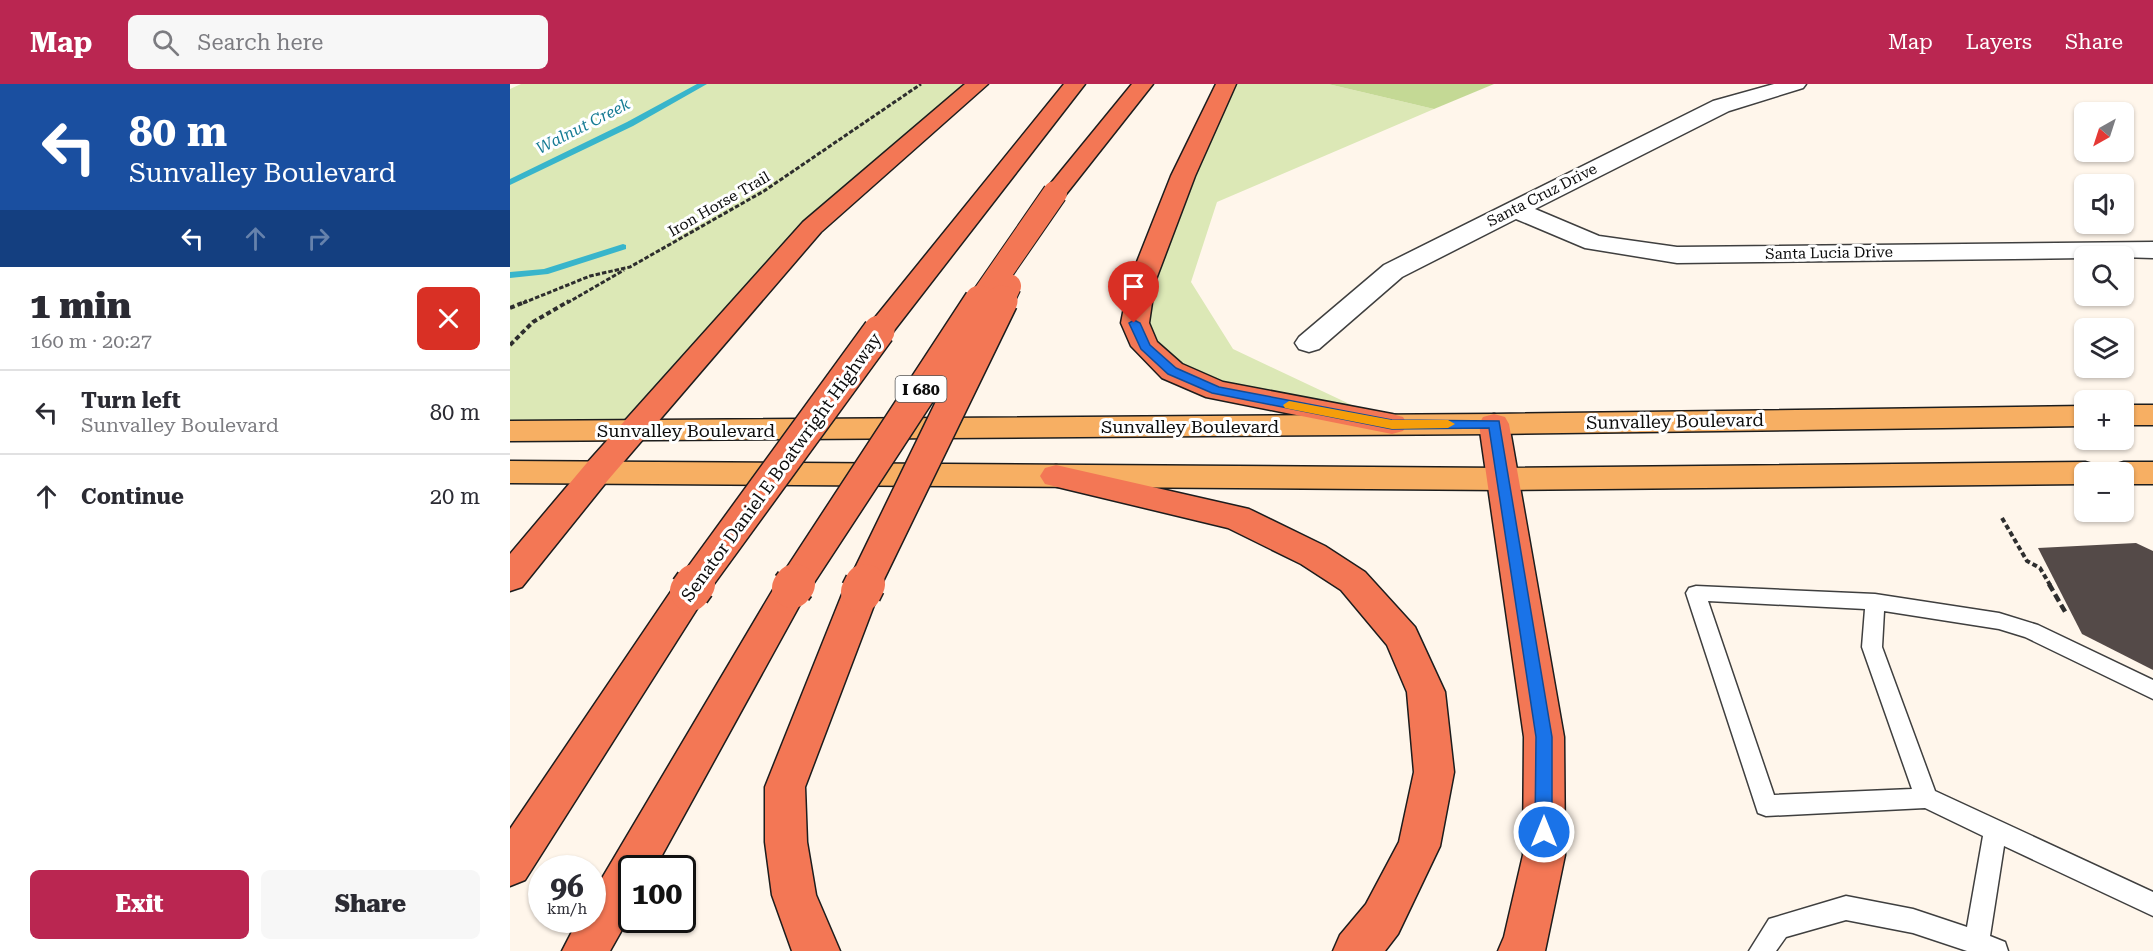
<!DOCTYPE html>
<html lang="en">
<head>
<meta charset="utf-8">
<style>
  body { margin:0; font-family:"Roboto Serif",serif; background:#f7f7f7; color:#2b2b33; height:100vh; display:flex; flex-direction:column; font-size:22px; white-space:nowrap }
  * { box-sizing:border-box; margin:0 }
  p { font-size:20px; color:#7c7c81 }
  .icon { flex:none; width:33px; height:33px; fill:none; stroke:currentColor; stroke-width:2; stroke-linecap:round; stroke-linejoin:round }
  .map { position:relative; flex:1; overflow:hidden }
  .panel { display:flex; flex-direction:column; background:#fff; width:510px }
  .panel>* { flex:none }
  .guide { background:#1a4fa0; color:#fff; overflow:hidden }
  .needle { width:39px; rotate:219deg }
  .fabs { position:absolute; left:1564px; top:18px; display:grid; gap:12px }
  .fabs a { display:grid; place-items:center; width:60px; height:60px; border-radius:9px; background:#fff; box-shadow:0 2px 4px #0004; font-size:30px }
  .speed { position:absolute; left:18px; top:771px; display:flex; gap:12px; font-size:30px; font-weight:700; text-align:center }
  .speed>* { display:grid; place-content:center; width:78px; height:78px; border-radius:50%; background:#fff; box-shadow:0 2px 4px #0004; line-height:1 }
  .speed small { font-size:15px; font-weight:400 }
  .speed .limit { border:3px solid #111; border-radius:9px; background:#fff; color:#111 }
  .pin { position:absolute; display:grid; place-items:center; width:51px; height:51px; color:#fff; margin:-62px -26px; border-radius:50% 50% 50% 0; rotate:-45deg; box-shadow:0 0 6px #0007 }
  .pin .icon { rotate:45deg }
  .me { position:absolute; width:66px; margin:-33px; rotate:0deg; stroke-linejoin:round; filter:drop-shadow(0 0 4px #0008) }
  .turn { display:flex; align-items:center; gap:21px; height:126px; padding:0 30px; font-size:27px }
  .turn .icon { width:78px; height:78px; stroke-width:2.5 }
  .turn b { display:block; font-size:42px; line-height:51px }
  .lanes { display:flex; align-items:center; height:57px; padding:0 30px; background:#0003; justify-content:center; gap:30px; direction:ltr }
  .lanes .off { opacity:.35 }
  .round { display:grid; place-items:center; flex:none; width:63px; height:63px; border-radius:9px; background:#f7f7f7 }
  .headline { display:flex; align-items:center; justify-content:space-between; height:102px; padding:0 30px }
  h1 { font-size:36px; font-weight:800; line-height:45px }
  .button { display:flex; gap:12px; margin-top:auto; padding:12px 30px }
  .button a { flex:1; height:69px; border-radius:9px; background:#ba2651; color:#fff; font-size:24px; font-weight:800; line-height:69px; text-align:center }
  .button a+a { background:#f7f7f7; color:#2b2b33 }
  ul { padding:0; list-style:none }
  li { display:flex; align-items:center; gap:18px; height:84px; padding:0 30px; border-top:2px solid #e1e1e2 }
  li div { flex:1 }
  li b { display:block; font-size:22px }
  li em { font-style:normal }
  header { display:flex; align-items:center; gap:36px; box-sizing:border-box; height:84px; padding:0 30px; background:#ba2651; color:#fff }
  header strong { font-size:28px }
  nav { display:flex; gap:33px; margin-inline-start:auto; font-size:21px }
  .search { width:420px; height:54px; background:#f7f7f7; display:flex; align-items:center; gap:15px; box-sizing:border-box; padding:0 21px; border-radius:9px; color:#7c7c81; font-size:22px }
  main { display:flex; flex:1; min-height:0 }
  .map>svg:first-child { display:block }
  .green { fill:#dce8b6 }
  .forest { fill:#c4d995 }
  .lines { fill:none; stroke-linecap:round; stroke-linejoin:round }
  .stream { fill:#38b5cb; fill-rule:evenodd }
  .building { fill:#544a48 }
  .lane-casing { stroke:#3f3f3f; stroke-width:3 }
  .street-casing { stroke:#3f3f3f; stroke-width:3 }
  .primary-casing { stroke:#1d1d1d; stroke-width:3 }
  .highway-casing { stroke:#1d1d1d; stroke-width:3 }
  .path-far2 { stroke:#2e2e2e; stroke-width:3; stroke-dasharray:4.5 2; stroke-linecap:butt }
  .path-far1 { stroke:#2e2e2e; stroke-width:4; stroke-dasharray:5 3; stroke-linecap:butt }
  .path { stroke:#2e2e2e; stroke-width:4.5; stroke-dasharray:8 4; stroke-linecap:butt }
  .lane { fill:#fff; fill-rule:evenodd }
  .street { fill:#fff; fill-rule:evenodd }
  .primary { fill:#f7af63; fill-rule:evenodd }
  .highway { fill:#f37755; fill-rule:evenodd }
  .highway-bridge-far2-casing { stroke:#1d1d1d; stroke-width:26; stroke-linecap:butt }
  .highway-bridge-far1-casing { stroke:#1d1d1d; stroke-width:34; stroke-linecap:butt }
  .highway-bridge-casing { stroke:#1d1d1d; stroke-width:43; stroke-linecap:butt }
  .highway-bridge-far2 { stroke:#f37755; stroke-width:24 }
  .highway-bridge-far1 { stroke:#f37755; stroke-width:31 }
  .highway-bridge { stroke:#f37755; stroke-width:40 }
  .route { fill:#1a73e8; stroke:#114b97; stroke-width:1.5 }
  .slow { fill:#f59e0b }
  .labels { text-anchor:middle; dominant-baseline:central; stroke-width:6; stroke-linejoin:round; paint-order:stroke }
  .far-street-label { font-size:15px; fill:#0c0c0c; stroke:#fff }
  .far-water-label { font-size:16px; font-style:italic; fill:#177c94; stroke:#fff }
  .shield { fill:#fff; stroke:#555; stroke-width:1.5 }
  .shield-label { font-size:16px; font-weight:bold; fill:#0c0c0c }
  .street-label { font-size:18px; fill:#0c0c0c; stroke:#fff }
</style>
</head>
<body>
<header>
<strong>Map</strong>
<div class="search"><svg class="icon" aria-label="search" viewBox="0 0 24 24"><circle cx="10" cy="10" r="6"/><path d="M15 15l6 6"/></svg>Search here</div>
<nav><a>Map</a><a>Layers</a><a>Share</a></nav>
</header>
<main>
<section class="panel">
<div class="guide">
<div class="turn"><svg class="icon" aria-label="left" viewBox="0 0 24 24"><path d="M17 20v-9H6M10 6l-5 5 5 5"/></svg><div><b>80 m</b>Sunvalley Boulevard</div></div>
<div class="lanes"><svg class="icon" aria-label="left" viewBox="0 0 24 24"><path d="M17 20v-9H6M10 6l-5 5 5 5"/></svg><svg class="icon off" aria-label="ahead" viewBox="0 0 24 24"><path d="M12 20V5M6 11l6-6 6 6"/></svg><svg class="icon off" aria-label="right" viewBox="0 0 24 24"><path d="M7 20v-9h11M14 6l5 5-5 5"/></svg></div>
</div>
<div class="headline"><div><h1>1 min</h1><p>160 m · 20:27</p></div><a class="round" style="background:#d93025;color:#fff"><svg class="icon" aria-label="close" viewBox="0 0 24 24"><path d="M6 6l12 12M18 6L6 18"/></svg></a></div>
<ul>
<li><svg class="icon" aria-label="left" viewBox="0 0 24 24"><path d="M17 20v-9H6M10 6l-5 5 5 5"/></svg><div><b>Turn left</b><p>Sunvalley Boulevard</p></div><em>80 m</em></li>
<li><svg class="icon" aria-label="ahead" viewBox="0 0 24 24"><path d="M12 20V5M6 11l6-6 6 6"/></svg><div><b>Continue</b></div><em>20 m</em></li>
</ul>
<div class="button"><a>Exit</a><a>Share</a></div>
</section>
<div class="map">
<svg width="1643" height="867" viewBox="0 0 1643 867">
  <rect width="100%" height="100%" fill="#fff6eb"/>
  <path class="green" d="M11 0H468L336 112 123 346 0 347V5Z
    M716 0H818L924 25 707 118 681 198 723 265 882 340 706 306 635 262 632 198Z"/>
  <path class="forest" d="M818 0H984L924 25Z"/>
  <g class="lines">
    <path class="stream" d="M187 0H197L123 42 0 101V95L117 38Z
      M113 160 116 161V165L38 190 0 194V188L34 185Z"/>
  </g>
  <path class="building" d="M1626 459 1643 467V586L1572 550 1528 464Z"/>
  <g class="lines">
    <g class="lane-casing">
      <path id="lane" d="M1186 502 1365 510 1489 529 1528 541 1643 596V615L1515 553 1489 545 1374 527 1372 563 1425 707 1643 808V832L1494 762 1480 852 1495 858 1498 867H1457L1403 849 1336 836 1276 853 1266 867H1239L1259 835 1336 812 1403 825 1457 843 1473 752 1415 724 1256 732 1248 729 1176 509 1179 504ZM1198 517 1355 525 1352 563 1402 705 1264 711Z"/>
    </g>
    <g class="street-casing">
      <path id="street" d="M1264 0H1296L1293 4 1219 27 1025 125 1089 152 1167 163 1643 158V174L1575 172V174L1167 179 1075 164 1006 135 892 193 809 265 799 268 789 265 785 259 789 253 874 181 1203 17Z"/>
    </g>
    <g class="primary-casing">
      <path id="primary" d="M1614 321H1643V341H1614Z
        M1575 322V342L984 350 0 357V337L984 330Z
        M0 377 993 384 1575 378 1586 381 1591 388H1575V400L993 406 0 399Z
        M1614 378H1643V400H1614V388H1598L1603 381Z"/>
    </g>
    <g class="highway-casing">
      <path id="highway" d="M455 0H478L311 148 98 396 12 503 0 507V470L76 380 293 138Z
        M554 0H575L379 253 369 256 359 253 355 247 359 241Z
        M622 0H643L553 114 545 116 537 114 533 109 537 104Z
        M706 0H726L685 92 645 198 639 239 647 258 672 280 713 298 882 330 893 333 897 340 893 347 882 350 696 313 652 294 621 262 611 239 619 198 661 92Z
        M984 330 995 333 999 340 1054 653 1055 771 1035 867H988L994 853 1013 771 1014 653 969 340 973 333Z
        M546 381 739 425 815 462 855 488 905 543 935 608 944 688 930 762 888 850 875 867H823L830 851 856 820 889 758 904 688 897 608 877 561 831 506 791 480 718 444 535 400 530 392 535 384Z
        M282 490 294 494 299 504 145 784H122V828L100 867H52L68 836H82V811L270 494Z
        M180 493 192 497 198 507 192 517 15 796 0 802V745L168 497Z
        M351 494 363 498 369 508 295 703 297 758 306 811 330 867H282L262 811 255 758V703L333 508 339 498Z"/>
    </g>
    <path class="path-far2" d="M13 219 80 192 120 183 254 107 411 0
      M57 219 114 186"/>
    <path class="path-far1" d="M0 224 17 217
      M0 261 23 238 59 217
      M1492 434 1517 477 1530 484 1540 501"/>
    <path class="path" d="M1539 500 1557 531"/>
    <use href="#lane" class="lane"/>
    <use href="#street" class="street"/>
    <use href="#primary" class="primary"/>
    <use href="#highway" class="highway"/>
    <g class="highway-bridge-far2-casing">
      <path id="highway-bridge-far2" d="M469 219 545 109
        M491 219 499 202"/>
    </g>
    <g class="highway-bridge-far1-casing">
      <path id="highway-bridge-far1" d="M184 501 369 247
        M284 501 470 217
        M354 501 492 217"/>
    </g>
    <g class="highway-bridge-casing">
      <path id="highway-bridge" d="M282 504 285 500
        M180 507 185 500
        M351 508 355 500"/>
    </g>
    <use href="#highway-bridge-far2" class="highway-bridge-far2"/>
    <use href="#highway-bridge-far1" class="highway-bridge-far1"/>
    <use href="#highway-bridge" class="highway-bridge"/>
  </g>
  <path class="route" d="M624 236 630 239 640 261 666 284 709 303 882 336 989 337 1042 653V748L1040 753 1034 756 1028 753 1025 748 1026 653 979 344 882 345 702 309 658 290 631 265 619 239Z"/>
  <path class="slow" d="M779 317 882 336H938L945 340 938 344 882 345 775 324 773 321Z"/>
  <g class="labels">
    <g class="far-street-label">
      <text transform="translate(1032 111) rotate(-27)">Santa Cruz Drive</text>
      <text transform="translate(209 120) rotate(-30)">Iron Horse Trail</text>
      <text transform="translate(1319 169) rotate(-1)">Santa Lucia Drive</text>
    </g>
    <g class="far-water-label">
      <text transform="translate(73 42) rotate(-27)">Walnut Creek</text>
    </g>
    <rect class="shield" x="385.5" y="292" width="51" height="26" rx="4.5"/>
    <g class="shield-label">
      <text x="411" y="305">I 680</text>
    </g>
    <g class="street-label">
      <text transform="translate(1165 337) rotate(-1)">Sunvalley Boulevard</text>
      <text x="680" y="342">Sunvalley Boulevard</text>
      <text x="176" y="346">Sunvalley Boulevard</text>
      <text transform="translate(271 383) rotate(-54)">Senator Daniel E Boatwright Highway</text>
    </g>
  </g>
</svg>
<div class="fabs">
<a><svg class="needle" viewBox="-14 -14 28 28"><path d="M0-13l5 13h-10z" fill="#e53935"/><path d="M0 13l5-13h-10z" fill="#7c7c81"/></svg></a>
<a><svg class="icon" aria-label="sound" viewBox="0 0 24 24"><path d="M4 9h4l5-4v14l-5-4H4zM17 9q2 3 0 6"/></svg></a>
<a><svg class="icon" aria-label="search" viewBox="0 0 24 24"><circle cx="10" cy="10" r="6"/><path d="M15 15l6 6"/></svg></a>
<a><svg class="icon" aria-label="layers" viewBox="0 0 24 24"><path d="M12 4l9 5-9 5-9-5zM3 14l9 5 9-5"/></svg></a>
<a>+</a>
<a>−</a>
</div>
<div class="speed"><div>96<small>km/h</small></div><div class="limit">100</div></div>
<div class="pin" style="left:624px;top:239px;background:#d93025"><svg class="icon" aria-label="arrive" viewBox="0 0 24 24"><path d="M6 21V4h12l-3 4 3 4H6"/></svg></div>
<svg class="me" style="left:1034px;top:748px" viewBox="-20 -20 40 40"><circle r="17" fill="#1a73e8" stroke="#fff" stroke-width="3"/><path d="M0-11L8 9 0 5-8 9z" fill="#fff"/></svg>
</div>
</main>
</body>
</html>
